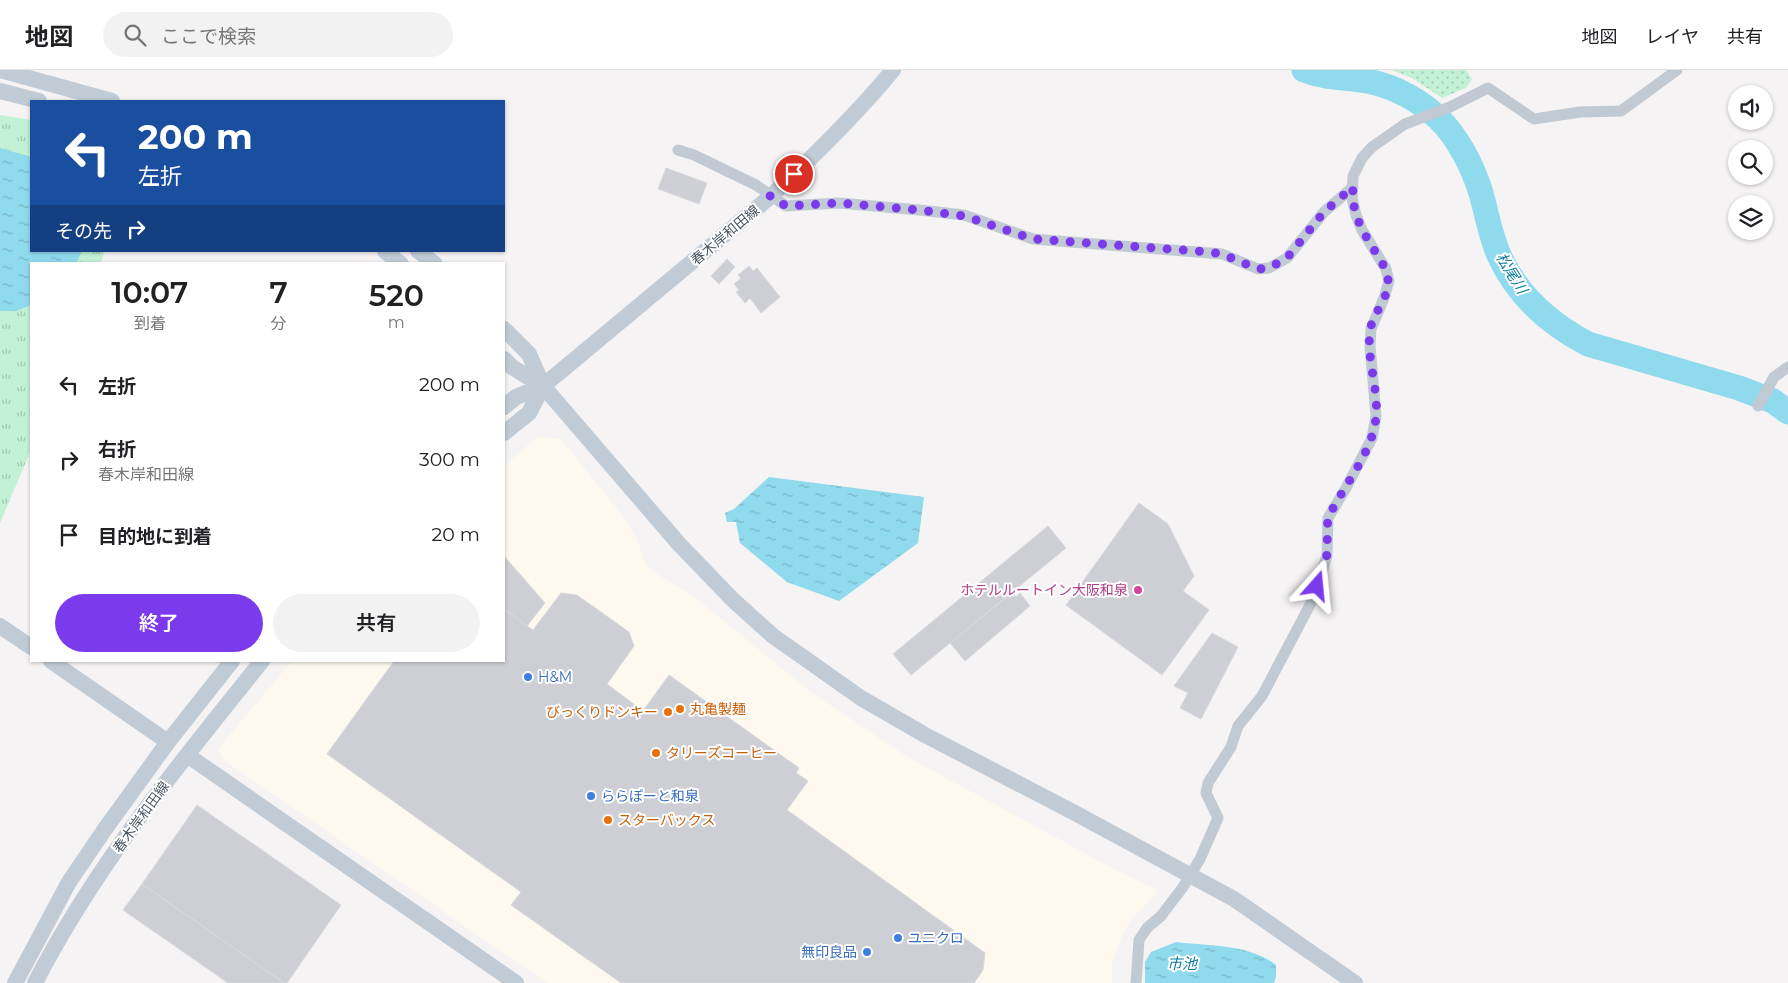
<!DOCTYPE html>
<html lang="ja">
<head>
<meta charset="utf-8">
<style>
  body { margin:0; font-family:Montserrat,"Noto Sans JP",sans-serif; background:#f2f2f2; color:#202124; height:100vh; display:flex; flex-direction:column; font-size:19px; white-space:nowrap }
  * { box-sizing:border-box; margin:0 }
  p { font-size:16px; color:#757577 }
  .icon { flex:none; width:28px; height:28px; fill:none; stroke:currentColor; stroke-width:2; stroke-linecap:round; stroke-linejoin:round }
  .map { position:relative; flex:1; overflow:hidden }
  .side { position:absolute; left:30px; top:192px; width:475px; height:400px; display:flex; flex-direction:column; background:#fff; border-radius:0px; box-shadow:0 1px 4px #0004 }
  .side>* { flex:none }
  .banner { position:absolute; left:30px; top:30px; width:475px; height:152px; border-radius:0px; box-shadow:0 1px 4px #0004; background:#1a4fa0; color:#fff; overflow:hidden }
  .fabs { position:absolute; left:1728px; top:15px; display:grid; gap:10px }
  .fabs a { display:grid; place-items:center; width:45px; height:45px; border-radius:50%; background:#fff; box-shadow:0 1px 4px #0004; font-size:25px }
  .pin { position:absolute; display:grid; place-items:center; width:42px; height:42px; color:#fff; margin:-21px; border:2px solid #fff; border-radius:50%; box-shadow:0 1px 5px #0007 }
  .me { position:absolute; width:55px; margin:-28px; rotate:18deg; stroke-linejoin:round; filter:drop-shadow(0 0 4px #0008) }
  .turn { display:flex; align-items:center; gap:18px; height:105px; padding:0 25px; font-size:22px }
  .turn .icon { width:65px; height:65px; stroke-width:2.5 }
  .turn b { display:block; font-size:35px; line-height:42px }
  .then { display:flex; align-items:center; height:48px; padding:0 25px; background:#0003; gap:10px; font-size:19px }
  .eta { display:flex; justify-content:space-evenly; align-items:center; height:85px; text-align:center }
  .eta b { font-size:30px; font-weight:600; line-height:35px }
  .button { display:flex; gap:10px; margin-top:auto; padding:10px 25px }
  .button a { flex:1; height:58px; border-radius:30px; background:#7c3aed; color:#fff; font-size:20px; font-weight:600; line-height:58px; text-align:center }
  .button a+a { background:#f2f2f2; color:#202124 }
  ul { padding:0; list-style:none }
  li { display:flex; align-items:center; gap:15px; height:75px; padding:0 25px }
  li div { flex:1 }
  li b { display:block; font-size:19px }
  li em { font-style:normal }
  header { display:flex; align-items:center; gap:30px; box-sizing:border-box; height:70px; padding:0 25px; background:#fff; border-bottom:1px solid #e0e0e0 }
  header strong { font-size:24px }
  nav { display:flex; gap:28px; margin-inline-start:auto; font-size:18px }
  .search { width:350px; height:45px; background:#f2f2f2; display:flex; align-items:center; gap:12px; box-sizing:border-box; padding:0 18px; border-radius:28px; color:#757577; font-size:19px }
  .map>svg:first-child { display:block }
  .commercial { fill:#fdf9ef }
  .grass { fill:url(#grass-dots) }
  .park { fill:url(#park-tufts) }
  .water { fill:url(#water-ripples) }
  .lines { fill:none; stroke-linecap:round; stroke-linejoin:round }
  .river { stroke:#90daee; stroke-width:25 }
  .building { fill:#cdcfd5; stroke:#d7d9de }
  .street { stroke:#c1cad2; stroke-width:11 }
  .secondary { stroke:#c1cbd6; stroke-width:16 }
  .route { stroke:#7c3aed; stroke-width:9; stroke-dasharray:0 16.2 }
  .hotel-dot { fill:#d1479c; stroke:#fff; stroke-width:2 }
  .shop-dot { fill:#3f7fe0; stroke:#fff; stroke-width:2 }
  .food-dot { fill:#e8710a; stroke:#fff; stroke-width:2 }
  .labels { text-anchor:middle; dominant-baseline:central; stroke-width:4; stroke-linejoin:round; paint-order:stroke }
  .street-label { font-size:14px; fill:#4a5661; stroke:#fff }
  .hotel-label { font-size:14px; fill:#b23c85; stroke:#fff; text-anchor:end }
  .shop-label { font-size:14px; fill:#366cbe; stroke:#fff; text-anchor:start }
  .food-label { font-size:14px; fill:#c56008; stroke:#fff; text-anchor:start }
  .water-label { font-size:15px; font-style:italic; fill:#0c7c9b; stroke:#fff }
</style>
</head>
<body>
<header>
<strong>地図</strong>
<div class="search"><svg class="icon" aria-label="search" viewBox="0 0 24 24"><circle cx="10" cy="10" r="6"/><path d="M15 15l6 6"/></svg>ここで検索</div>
<nav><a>地図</a><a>レイヤ</a><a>共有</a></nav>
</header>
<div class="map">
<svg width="1788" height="913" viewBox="0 0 1788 913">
  <defs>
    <pattern id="grass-dots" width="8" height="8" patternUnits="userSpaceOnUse" patternTransform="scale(1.25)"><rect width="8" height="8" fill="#c3f1d5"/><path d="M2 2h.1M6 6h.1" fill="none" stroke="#a0c6b0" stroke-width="1.8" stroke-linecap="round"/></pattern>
    <pattern id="park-tufts" width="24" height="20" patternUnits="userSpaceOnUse" patternTransform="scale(1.25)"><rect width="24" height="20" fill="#c3f1d5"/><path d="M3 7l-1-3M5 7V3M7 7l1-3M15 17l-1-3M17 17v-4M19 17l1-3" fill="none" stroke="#a0c6b0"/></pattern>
    <pattern id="water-ripples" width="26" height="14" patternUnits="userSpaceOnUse" patternTransform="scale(1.25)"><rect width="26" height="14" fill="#90daee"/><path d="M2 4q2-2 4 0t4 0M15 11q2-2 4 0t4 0" fill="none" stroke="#78b4c4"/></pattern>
  </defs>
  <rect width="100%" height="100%" fill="#f5f3f3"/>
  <path class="commercial" d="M537 367 561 369 622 445 638 471 645 494 660 506 696 528 812 623 906 686 1112 798 1156 819 1157 822 1132 849 1122 866 1112 893V913H547L225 691 218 680 222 674 292 591H504V396Z"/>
  <path class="grass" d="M1391 0H1466L1472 9 1466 18 1442 28 1412 8Z"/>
  <path class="park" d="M0 45 31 50V181H105L100 194H31V380L0 453Z"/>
  <path class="water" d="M0 78 31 87V181H82L76 194H31V235L16 241H0Z
    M769 407 924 427 918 473 839 531 787 512 740 473 736 452H727L725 443 734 439Z
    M1176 872C1208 876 1250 874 1276 895V907L1274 913H1145V892L1151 882Z"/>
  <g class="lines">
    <path class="river" d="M1304 0C1326 9 1349 7 1372 12 1395 17 1421 31 1438 48 1458 67 1473 97 1481 123 1487 144 1490 165 1499 185 1517 225 1550 254 1588 274L1739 318 1773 331 1788 342"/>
  </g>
  <path class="building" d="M666 98 707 113 699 134 658 119Z
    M727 189 735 197 719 214 711 206Z
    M749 196 753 201 757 198 780 227 761 243 750 228 745 233 736 222 739 220 734 214 741 208 738 205Z
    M1139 433 1168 454 1194 506 1183 521 1209 540 1162 605 1066 535Z
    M1048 456 1066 478 911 605 893 584Z
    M504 486 545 533 527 556 504 539Z
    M561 523 577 525 629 562 634 576 607 614 643 641 669 605 799 698 796 703 808 711 787 740 985 883 983 900 974 913H621L511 835 521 822 327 684 394 591H504V539L533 560Z
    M1012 523 1016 527 1020 523 1030 536 965 591 950 573Z
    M1212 563 1238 577 1201 649 1180 638 1188 623 1174 616Z
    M197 735 341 835 287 913H284L142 814Z
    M142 814 284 913H228L123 840Z"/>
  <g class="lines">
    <path class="street" d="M678 80 694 85 756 115 786 136 839 133 919 140 964 145 1033 169 1222 184 1258 199 1269 198 1287 188 1324 142 1353 117
      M1758 336 1774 307 1788 297
      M1136 913 1139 870 1147 858 1161 846 1183 817 1200 789 1218 748 1206 723 1208 713 1231 677 1238 656 1262 626 1312 531 1327 486 1328 448 1346 418 1372 368 1376 346 1370 276 1371 259 1384 228 1389 211 1386 199 1362 160 1356 145 1352 128 1353 106 1362 88 1372 77 1405 54 1450 37 1488 18 1534 49 1580 42 1621 41 1677 0"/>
    <path class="secondary" d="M0 0 112 31
      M0 21 39 31
      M385 181 401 194
      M418 181 435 194
      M504 259 529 284 543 316
      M504 289 512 297 543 316 679 474 733 530 773 566 861 628 925 665 1073 742 1234 829 1355 913
      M504 337 516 327 543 316 771 126C813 87 856 45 893 0
      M504 363 529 343 543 316
      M0 556 31 577
      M51 591 168 672
      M187 685 516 913
      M15 913 69 812 105 759 168 672 232 591
      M35 913C95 796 179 694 262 591"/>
  </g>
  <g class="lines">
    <path class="route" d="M794 104 770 126 786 136 839 133 919 140 964 146 1033 169 1209 182 1222 184 1258 199 1269 198 1287 188 1324 142 1353 117C1351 143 1363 162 1376 183 1381 192 1388 200 1388 211 1389 228 1373 243 1370 260 1366 288 1379 319 1376 347 1373 382 1344 415 1329 446 1326 453 1328 474 1327 483 1326 494 1321 506 1317 516"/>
  </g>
  <circle class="hotel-dot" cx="1138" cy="520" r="5"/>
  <g class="shop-dot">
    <circle cx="528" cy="607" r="5"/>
    <circle cx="591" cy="726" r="5"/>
    <circle cx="898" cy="868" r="5"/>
    <circle cx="867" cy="882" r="5"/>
  </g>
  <g class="food-dot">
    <circle cx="680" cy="639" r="5"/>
    <circle cx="668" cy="642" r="5"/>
    <circle cx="656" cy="683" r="5"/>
    <circle cx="608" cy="750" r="5"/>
  </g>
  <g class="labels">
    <g class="street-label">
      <text transform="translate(725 165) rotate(-40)">春木岸和田線</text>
      <text transform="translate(141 747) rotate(-54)">春木岸和田線</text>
    </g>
    <g class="hotel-label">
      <text x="1128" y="520">ホテルルートイン大阪和泉</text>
    </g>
    <g class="shop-label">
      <text x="538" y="607">H&amp;M</text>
      <text x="601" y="726">ららぽーと和泉</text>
      <text x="908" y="868">ユニクロ</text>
      <text x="857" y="882" text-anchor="end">無印良品</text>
    </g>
    <g class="food-label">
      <text x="690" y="639">丸亀製麺</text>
      <text x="658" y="642" text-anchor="end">びっくりドンキー</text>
      <text x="666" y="683">タリーズコーヒー</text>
      <text x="618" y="750">スターバックス</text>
    </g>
    <g class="water-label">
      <text transform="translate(1512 203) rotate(58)">松尾川</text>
      <text x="1182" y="893">市池</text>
    </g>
  </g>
</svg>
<div class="fabs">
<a><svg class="icon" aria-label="sound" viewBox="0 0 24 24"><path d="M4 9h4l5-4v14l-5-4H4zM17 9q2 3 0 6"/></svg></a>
<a><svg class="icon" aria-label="search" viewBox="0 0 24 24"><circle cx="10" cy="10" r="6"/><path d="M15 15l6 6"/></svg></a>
<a><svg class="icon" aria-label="layers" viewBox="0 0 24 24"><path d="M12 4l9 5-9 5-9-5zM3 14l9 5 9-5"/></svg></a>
</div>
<div class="pin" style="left:794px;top:104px;background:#d93025"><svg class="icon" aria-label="arrive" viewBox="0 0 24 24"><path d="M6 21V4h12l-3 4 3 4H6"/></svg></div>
<svg class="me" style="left:1317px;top:516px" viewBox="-20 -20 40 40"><path d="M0-17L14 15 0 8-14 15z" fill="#7c3aed" stroke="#fff" stroke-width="4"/></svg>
<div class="banner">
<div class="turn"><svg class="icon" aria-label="left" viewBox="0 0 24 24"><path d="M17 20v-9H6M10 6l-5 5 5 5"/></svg><div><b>200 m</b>左折</div></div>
<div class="then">その先<svg class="icon" aria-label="right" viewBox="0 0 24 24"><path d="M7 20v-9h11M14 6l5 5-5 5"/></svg></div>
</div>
<section class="side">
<div class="eta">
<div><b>10:07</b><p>到着</p></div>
<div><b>7</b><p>分</p></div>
<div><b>520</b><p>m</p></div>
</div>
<ul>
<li><svg class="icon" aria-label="left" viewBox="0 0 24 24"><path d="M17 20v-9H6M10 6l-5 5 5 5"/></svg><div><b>左折</b></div><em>200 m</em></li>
<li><svg class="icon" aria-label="right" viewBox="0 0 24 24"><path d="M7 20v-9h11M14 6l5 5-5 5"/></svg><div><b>右折</b><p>春木岸和田線</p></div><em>300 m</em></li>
<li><svg class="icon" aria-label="arrive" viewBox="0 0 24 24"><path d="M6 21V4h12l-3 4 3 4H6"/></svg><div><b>目的地に到着</b></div><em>20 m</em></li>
</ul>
<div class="button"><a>終了</a><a>共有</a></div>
</section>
</div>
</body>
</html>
